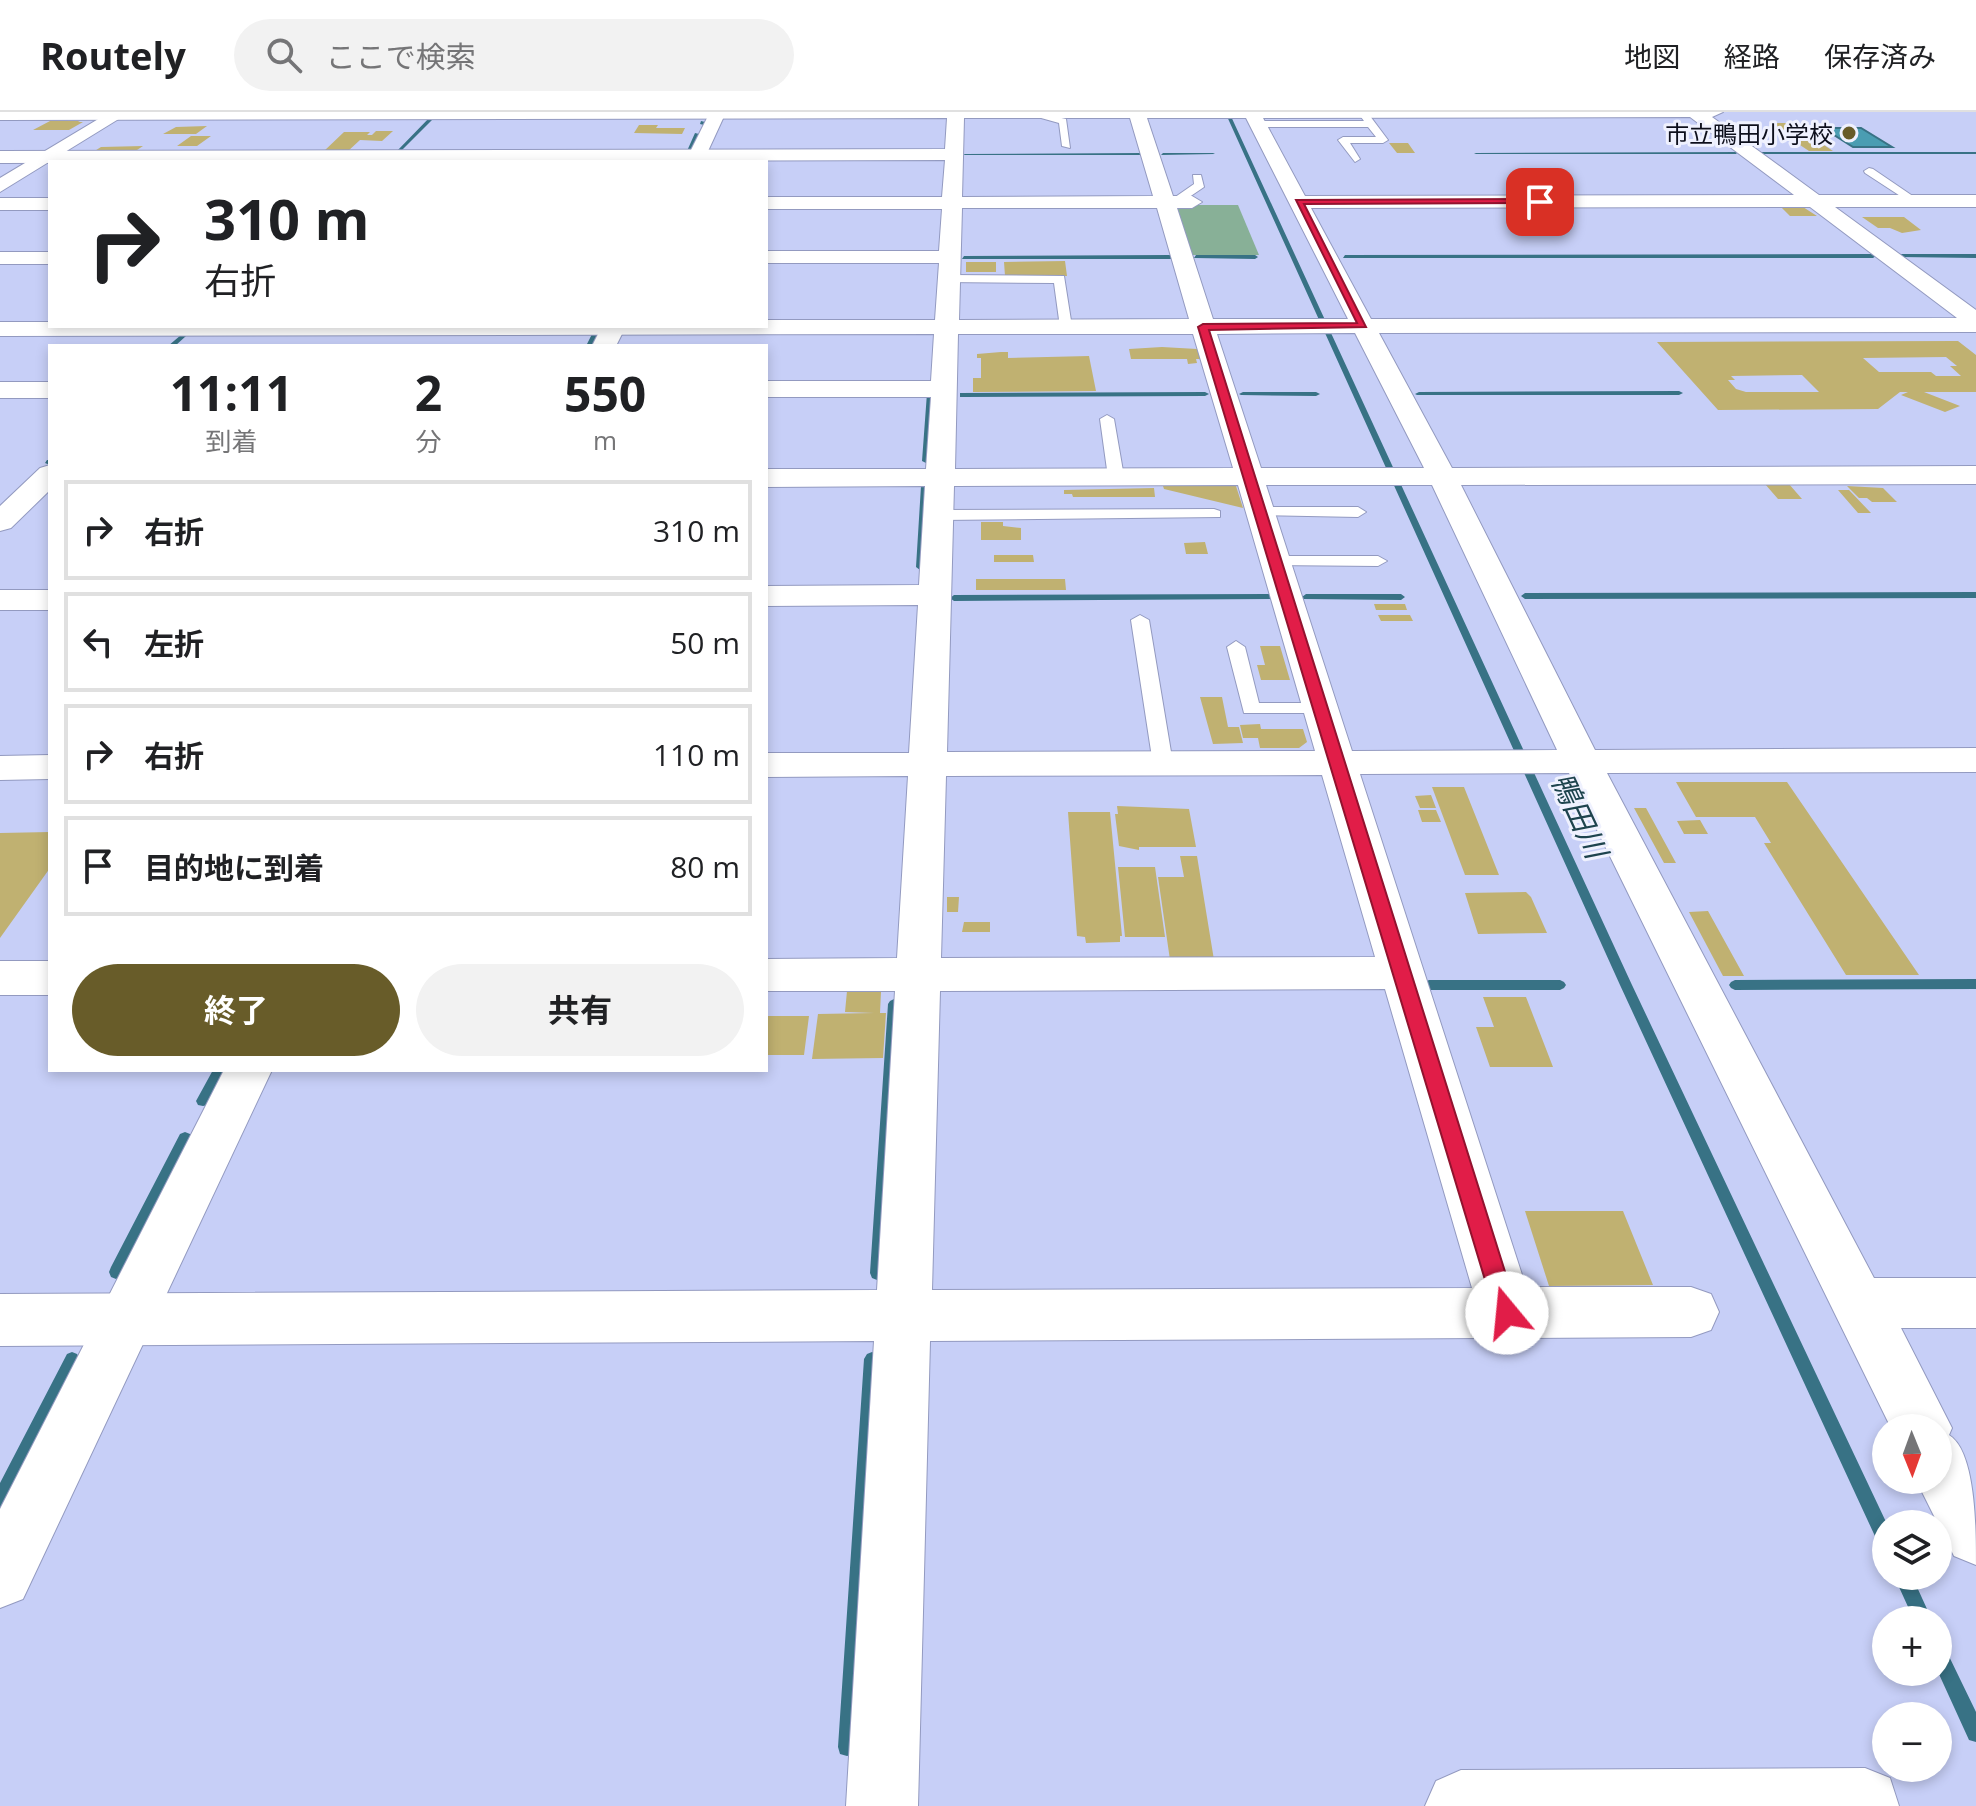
<!DOCTYPE html>
<html lang="ja">
<head>
<meta charset="utf-8">
<style>
  body { margin:0; font-family:"Open Sans","Noto Sans JP",sans-serif; background:#f2f2f2; color:#202124; height:100vh; display:flex; flex-direction:column; font-size:30px; white-space:nowrap }
  * { box-sizing:border-box; margin:0 }
  p { font-size:26px; color:#757577 }
  .icon { flex:none; width:44px; height:44px; fill:none; stroke:currentColor; stroke-width:2; stroke-linecap:round; stroke-linejoin:round }
  .map { position:relative; flex:1; overflow:hidden }
  .sheet { position:absolute; left:48px; top:232px; width:720px; height:728px; display:flex; flex-direction:column; background:#fff; border-radius:0px; box-shadow:0 4px 12px #0003 }
  .sheet>* { flex:none }
  .top-card { position:absolute; left:48px; top:48px; width:720px; height:168px; border-radius:0px; box-shadow:0 4px 12px #0003; background:#fff; color:#202124; overflow:hidden }
  .needle { width:52px; rotate:179deg }
  .controls { position:absolute; left:1872px; top:1302px; display:grid; gap:16px }
  .controls a { display:grid; place-items:center; width:80px; height:80px; border-radius:50%; background:#fff; box-shadow:0 4px 12px #0003; font-size:40px }
  .pin { position:absolute; display:grid; place-items:center; width:68px; height:68px; color:#fff; margin:-34px; border-radius:16px; box-shadow:0 4px 12px #0006 }
  .me { position:absolute; width:88px; margin:-44px; rotate:343deg; stroke-linejoin:round; filter:drop-shadow(0 0 6px #0008) }
  .turn { display:flex; align-items:center; gap:28px; height:168px; padding:0 24px; font-size:36px }
  .turn .icon { width:104px; height:104px; stroke-width:2.5 }
  .turn b { display:block; font-size:56px; line-height:68px }
  .eta { display:flex; justify-content:space-evenly; align-items:center; height:136px; text-align:center }
  .eta b { font-size:48px; font-weight:700; line-height:56px }
  .action { display:flex; gap:16px; margin-top:auto; padding:16px 24px }
  .action a { flex:1; height:92px; border-radius:48px; background:#685c29; color:#fff; font-size:32px; font-weight:700; line-height:92px; text-align:center }
  .action a+a { background:#f2f2f2; color:#202124 }
  ul { padding:0; list-style:none }
  li { display:flex; align-items:center; gap:24px; height:100px; margin:0 16px 12px; padding:0 8px; border:4px solid #e0e0e0; border-radius:0px }
  li div { flex:1 }
  li b { display:block; font-size:30px }
  li em { font-style:normal }
  header { display:flex; align-items:center; gap:48px; box-sizing:border-box; height:112px; padding:0 40px; background:#fff; border-bottom:2px solid #e0e0e0 }
  header strong { font-size:38px }
  nav { display:flex; gap:44px; margin-inline-start:auto; font-size:28px }
  .search { width:560px; height:72px; background:#f2f2f2; display:flex; align-items:center; gap:20px; box-sizing:border-box; padding:0 28px; border-radius:44px; color:#757577; font-size:30px }
  .map>svg:first-child { display:block }
  .green { fill:#88b097 }
  .water { fill:#4a9db2; stroke:#387285; stroke-width:2 }
  .lines { fill:none; stroke-linecap:round; stroke-linejoin:round }
  .stream { fill:#387285; fill-rule:evenodd }
  .building { fill:#c0b171; fill-rule:evenodd }
  .lane-casing { stroke:#939ac0; stroke-width:2 }
  .street-casing { stroke:#939ac0; stroke-width:2 }
  .secondary-casing { stroke:#939ac0; stroke-width:2 }
  .lane { fill:#fff; fill-rule:evenodd }
  .street { fill:#fff; fill-rule:evenodd }
  .secondary { fill:#fff; fill-rule:evenodd }
  .route { fill:#e11d48; stroke:#92132f; stroke-width:2 }
  .poi-dot { fill:#685c29; stroke:#eff1fe; stroke-width:3 }
  .labels { text-anchor:middle; dominant-baseline:central; stroke-width:6; stroke-linejoin:round; paint-order:stroke }
  .far-poi-label { font-size:24px; fill:#0d0f1c; stroke:#eff1fe; text-anchor:end }
  .water-label { font-size:30px; font-style:italic; fill:#1e444e; stroke:#eff1fe }
</style>
</head>
<body>
<header>
<strong>Routely</strong>
<div class="search"><svg class="icon" aria-label="search" viewBox="0 0 24 24"><circle cx="10" cy="10" r="6"/><path d="M15 15l6 6"/></svg>ここで検索</div>
<nav><a>地図</a><a>経路</a><a>保存済み</a></nav>
</header>
<div class="map">
<svg width="1976" height="1694" viewBox="0 0 1976 1694">
  <rect width="100%" height="100%" fill="#c7cff7"/>
  <path class="green" d="M1178 93H1238L1259 143H1190L1174 95Z"/>
  <path class="water" d="M1823 16H1861L1892 35H1853Z"/>
  <g class="lines">
    <path class="stream" d="M1225 0H1229L1632 873 1887 1412 1886 1438 1880 1435 1620 873Z
      M431 4 435 5 400 40H396Z
      M701 9 705 10 704 13 700 12Z
      M695 21 699 22 691 39H687Z
      M1738 40 1736 42H1474L1476 41Z
      M1759 40H1976V42H1761Z
      M1142 41 1140 43H963L965 42Z
      M1163 41H1213L1215 42 1161 43Z
      M1901 142H1976V146L1899 145Z
      M1196 143H1255L1258 145 1255 147 1194 146Z
      M1345 143 1873 142 1876 144 1873 146H1343Z
      M964 144 1171 143 1174 145 1171 147H962Z
      M592 222 597 223 592 234H586Z
      M181 223 186 224 175 234H168Z
      M1243 280H1316L1320 282 1316 284 1241 283 1239 282Z
      M1419 280 1679 279 1683 281 1679 283H1417L1415 282Z
      M927 281 934 283 930 349 926 351 922 349Z
      M960 281 1205 280 1209 282 1205 284 963 285H960Z
      M47 348H50V353L45 351Z
      M921 374 928 376 924 455 920 458 916 455Z
      M1976 480V486L1525 487 1521 484 1525 481Z
      M1269 482 1273 485 1272 487 954 489 950 486 954 483Z
      M1306 482H1401L1405 485 1401 488 1303 487 1302 485Z
      M1976 867V877L1735 878 1731 876 1729 873 1731 870 1735 868Z
      M1429 868H1560L1564 870 1566 873 1564 876 1560 878H1429L1425 876 1423 873 1425 870Z
      M894 887 898 889 900 892 884 1161 882 1166 877 1168 872 1166 870 1161 888 892 890 889Z
      M213 958H225L208 993 203 994 198 993 196 989Z
      M185 1020 190 1022 192 1026 121 1165 116 1167 111 1165 109 1160 111 1155 180 1022Z
      M72 1240 77 1242 80 1247 77 1252 6 1394 0 1396V1371L67 1242Z
      M872 1240 877 1242 880 1247 856 1635 854 1642 847 1644 840 1642 838 1635 864 1247 867 1242Z
      M1894 1464H1912L1932 1508H1914Z
      M1938 1531 1944 1534 1976 1600V1630L1969 1628 1938 1560Z"/>
  </g>
  <path class="building" d="M50 9H80L78 10H83L69 18H33Z
    M1769 11H1793L1817 27 1781 20Z
    M639 13H658L656 16H685L682 22 634 21Z
    M207 14 196 22H163L176 15Z
    M376 19H393L382 29 360 28 347 40H323L344 20H370L367 23H372Z
    M191 24H211L197 34H177Z
    M1791 27 1818 29 1833 39H1809Z
    M1389 31H1408L1415 41H1397Z
    M143 34 134 40H93L101 35Z
    M1781 95H1803L1817 104H1790Z
    M1862 105H1904L1921 118 1902 121 1890 116H1878Z
    M1065 149 1067 164H1005L1004 150Z
    M966 150H996V160H966Z
    M1958 229 1976 243V280H1924L1960 294 1945 300 1901 283 1908 280H1900L1878 297 1718 298 1657 230ZM1946 245 1957 254H1950L1961 264H1936L1931 260H1879L1863 246ZM1802 263 1819 280H1746L1736 277 1728 268H1735L1731 264Z
    M1162 235 1197 237 1200 247H1196L1197 251 1188 252 1187 247H1131L1129 237Z
    M1001 240H1008V246L1089 244 1096 279 973 280V266H981V246H977V242Z
    M1765 372H1789L1802 387H1778Z
    M1163 374H1236L1243 396 1164 377Z
    M1847 374 1883 376 1897 390H1872L1867 386H1859Z
    M1154 376 1155 385H1073L1072 382H1064V378Z
    M1838 378H1849L1871 401H1858Z
    M981 410H1003V414L1021 416V428H981Z
    M1205 430 1208 442H1186L1184 431Z
    M994 443H1033L1034 450H994Z
    M976 467H1065L1066 478H976Z
    M1374 492H1405L1407 498H1376Z
    M1378 503H1410L1413 509H1381Z
    M1260 534H1280L1290 568H1261L1257 553H1265Z
    M1200 585H1222L1228 615H1239L1243 631 1213 632Z
    M1260 612 1261 617H1303L1307 630 1299 636H1260L1258 626H1243L1240 613Z
    M1676 670H1787L1919 863H1846L1764 731H1771L1755 705H1696Z
    M1432 675H1464L1499 763H1465Z
    M1431 683 1436 696H1420L1415 684Z
    M1117 694 1189 697 1196 735H1139V738L1119 734 1115 702H1118Z
    M1634 696H1646L1676 751H1664Z
    M1418 698H1436L1441 710H1422Z
    M1068 700H1110L1122 824H1120V830L1086 831 1085 825 1077 824Z
    M1700 708 1708 722H1684L1677 709Z
    M50 720V756L0 826V721Z
    M1180 744H1197L1214 848H1170L1158 765H1184Z
    M1118 755H1155L1165 825H1125Z
    M1526 780 1531 785 1547 821 1478 822 1465 781Z
    M947 785H959L958 800H947Z
    M1708 799 1744 864H1723L1689 800Z
    M964 810H990V820H962Z
    M847 879 881 880 880 901H886L883 946 812 947 818 902 874 901 845 900Z
    M1483 885H1526L1553 955H1490L1476 915H1494Z
    M766 904H809L804 943H766Z
    M1525 1099H1623L1653 1173 1549 1174Z"/>
  <g class="lines">
    <g class="lane-casing">
      <path id="lane" d="M1034 0 1066 7 1070 36 1062 34 1059 11 1034 4Z
        M1367 0 1388 28 1383 31H1350L1360 47 1355 50 1338 28 1343 25H1376L1368 15H1258L1253 12 1258 9H1364L1358 1Z
        M1869 56 1873 57 1920 89 1911 91 1865 61 1864 59Z
        M1193 63H1201L1204 75 1179 92H1171V88L1194 72Z
        M949 163 1064 164 1072 215 1066 219 1060 215 1054 171 945 170V164Z
        M1107 303 1114 307 1124 365 1116 370 1108 365 1100 307Z
        M1261 395H1358L1366 400 1358 405 1255 403V397Z
        M1214 397 1220 399V405L939 408 931 403 939 398Z
        M1275 444H1378L1387 449 1378 454 1269 453 1266 449Z
        M1140 503 1149 508 1173 652 1163 658 1153 652 1131 508Z
        M1236 529 1245 535 1259 591H1321L1331 597 1328 601H1244L1227 535Z"/>
    </g>
    <g class="street-casing">
      <path id="street" d="M0 0H1723L1712 5 1819 83H1976V95H1835L1976 198V220L1379 221 1452 356 1976 354V372L1461 373 1595 638 1976 636V660L1607 661 1874 1166H1976V1216H1901L1952 1316 1949 1323C1976 1339 1976 1418 1976 1453L1954 1444 1916 1368H1938V1316H1891L1569 661 1360 662 1526 1175H1691L1711 1182 1719 1200 1711 1218 1691 1225 930 1229 918 1694H846L874 1229 0 1234V1182L877 1178 895 879H766V847L897 846 908 664 766 665V641H909L918 493 766 494V474L919 473 925 374 766 375V357H926L931 285H766V269H931L934 222 0 224V210H50V214H766V208H935L939 151H766V139H939L942 97H766V85H942L945 48 0 51V39L945 37 947 6 0 8ZM1690 5 1794 83 1305 84 1263 6ZM964 6H1130L1153 84 962 85ZM1147 6H1246L1348 207H1213L1177 96H1192L1202 90 1192 84H1173ZM1810 95 1957 206 1371 207 1311 96ZM962 96H1157L1189 207 959 208ZM1355 221 1424 356H1261L1217 222ZM958 222H1193L1233 356 955 357ZM1238 373 1315 639 947 640 954 374ZM1266 373H1432L1557 638 1352 639ZM1322 663 1375 845 941 846 946 664ZM1385 877 1472 1176 932 1178 940 879Z
        M0 86H50V98H0Z
        M0 140H50V152H0Z
        M0 270H50V286H0Z
        M50 353V378L11 416 0 419V394L40 356Z
        M0 478H50V498H0Z
        M50 643V667L0 668V644Z
        M0 849H50V883H0Z
        M1865 1656 1890 1666 1899 1694H1425L1436 1669 1461 1658Z"/>
    </g>
    <g class="secondary-casing">
      <path id="secondary" d="M110 0H130L0 80V66Z
        M710 0H726L703 50H685Z
        M602 214H626L616 234H592Z
        M224 958H272L23 1487 0 1496V1397Z"/>
    </g>
    <use href="#lane" class="lane"/>
    <use href="#street" class="street"/>
    <use href="#secondary" class="secondary"/>
  </g>
  <path class="route" d="M1540 87 1543 91 1304 92 1366 215 1209 218 1518 1201 1515 1208 1507 1211 1499 1208 1495 1201 1198 215 1203 212 1357 211 1296 88Z"/>
  <circle class="poi-dot" cx="1849" cy="21" r="8"/>
  <g class="labels">
    <g class="far-poi-label">
      <text x="1833" y="21">市立鴨田小学校</text>
    </g>
    <g class="water-label">
      <text transform="translate(1580 703) rotate(65)">鴨田川</text>
    </g>
  </g>
</svg>
<div class="controls">
<a><svg class="needle" viewBox="-14 -14 28 28"><path d="M0-13l5 13h-10z" fill="#e53935"/><path d="M0 13l5-13h-10z" fill="#757577"/></svg></a>
<a><svg class="icon" aria-label="layers" viewBox="0 0 24 24"><path d="M12 4l9 5-9 5-9-5zM3 14l9 5 9-5"/></svg></a>
<a>+</a>
<a>−</a>
</div>
<div class="pin" style="left:1540px;top:90px;background:#d93025"><svg class="icon" aria-label="arrive" viewBox="0 0 24 24"><path d="M6 21V4h12l-3 4 3 4H6"/></svg></div>
<svg class="me" style="left:1507px;top:1201px" viewBox="-20 -20 40 40"><circle r="19" fill="#fff"/><path d="M0-13L10 11 0 6-10 11z" fill="#e11d48"/></svg>
<div class="top-card">
<div class="turn"><svg class="icon" aria-label="right" viewBox="0 0 24 24"><path d="M7 20v-9h11M14 6l5 5-5 5"/></svg><div><b>310 m</b>右折</div></div>
</div>
<section class="sheet">
<div class="eta">
<div><b>11:11</b><p>到着</p></div>
<div><b>2</b><p>分</p></div>
<div><b>550</b><p>m</p></div>
</div>
<ul>
<li><svg class="icon" aria-label="right" viewBox="0 0 24 24"><path d="M7 20v-9h11M14 6l5 5-5 5"/></svg><div><b>右折</b></div><em>310 m</em></li>
<li><svg class="icon" aria-label="left" viewBox="0 0 24 24"><path d="M17 20v-9H6M10 6l-5 5 5 5"/></svg><div><b>左折</b></div><em>50 m</em></li>
<li><svg class="icon" aria-label="right" viewBox="0 0 24 24"><path d="M7 20v-9h11M14 6l5 5-5 5"/></svg><div><b>右折</b></div><em>110 m</em></li>
<li><svg class="icon" aria-label="arrive" viewBox="0 0 24 24"><path d="M6 21V4h12l-3 4 3 4H6"/></svg><div><b>目的地に到着</b></div><em>80 m</em></li>
</ul>
<div class="action"><a>終了</a><a>共有</a></div>
</section>
</div>
</body>
</html>
